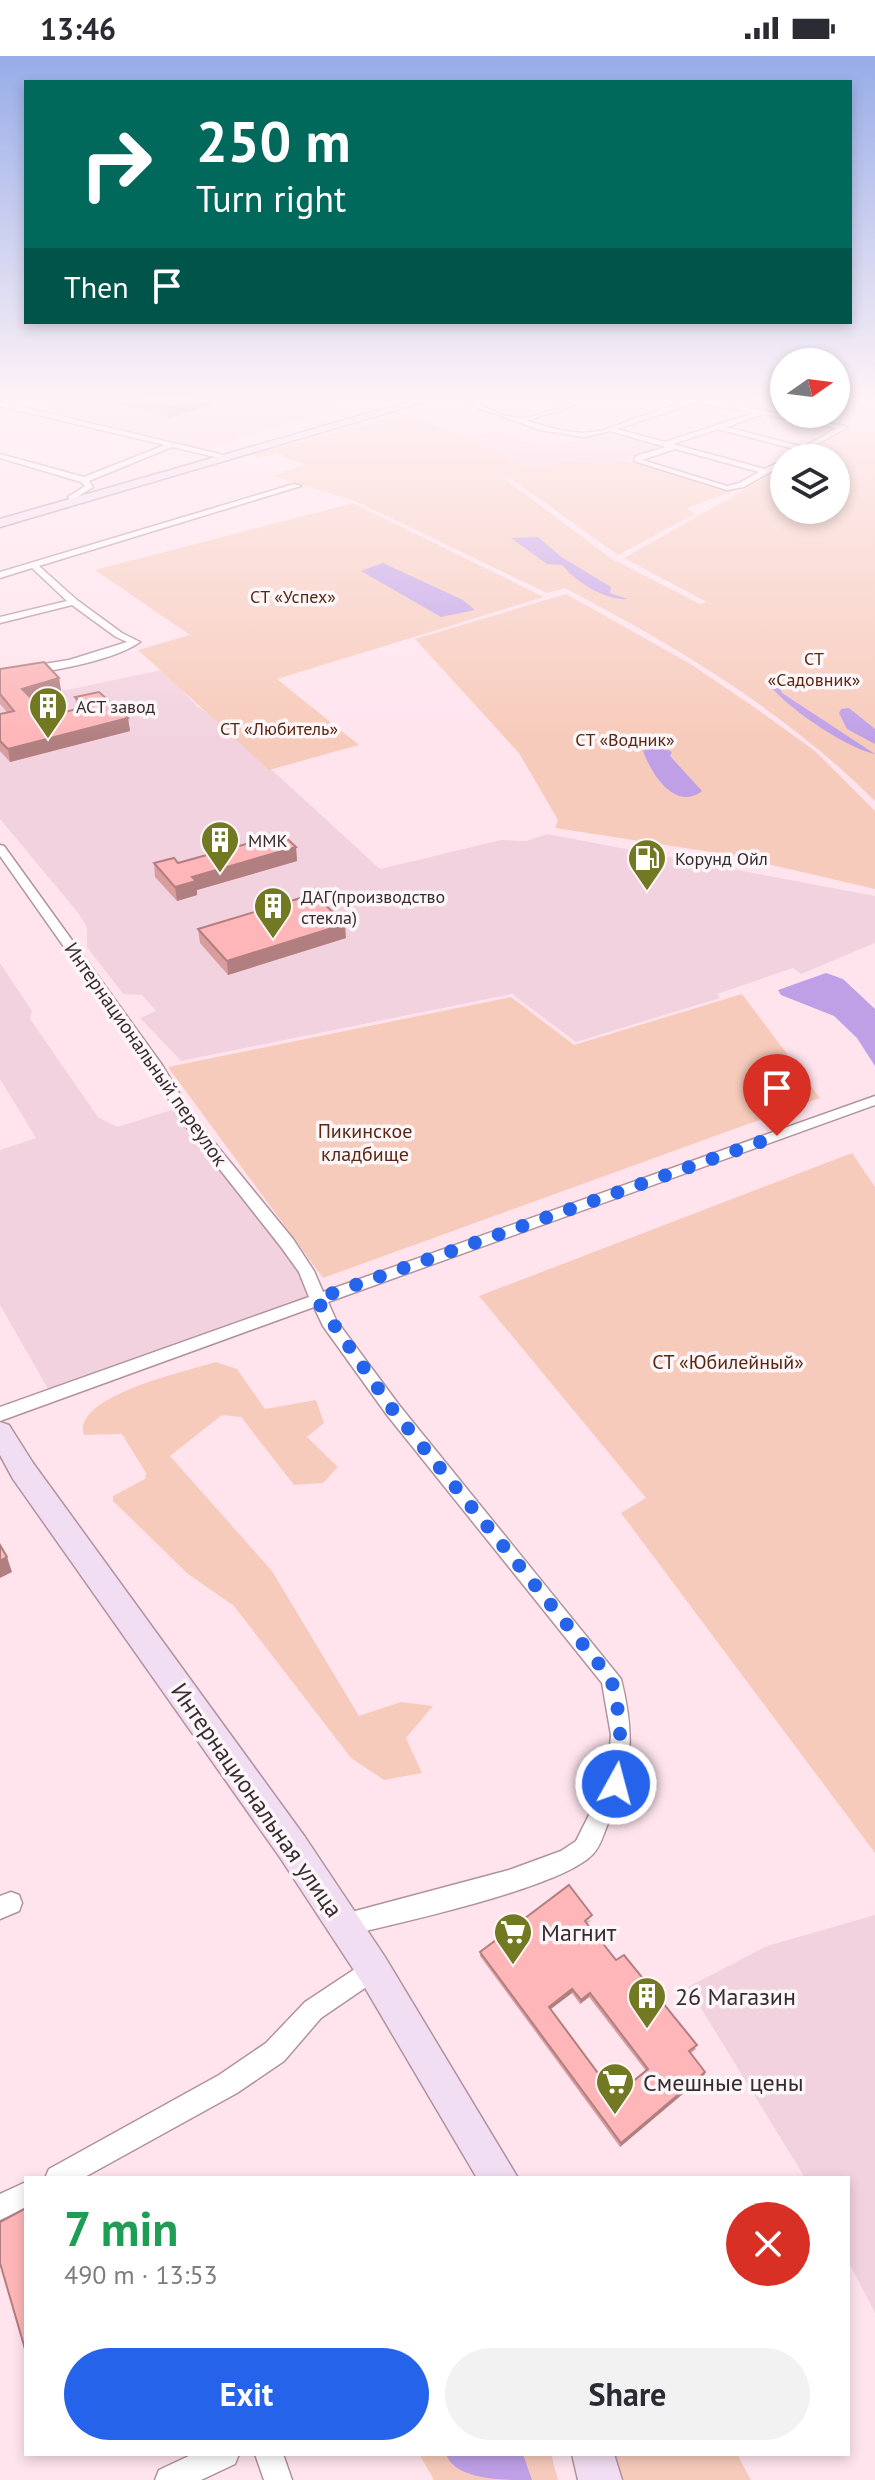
<!DOCTYPE html>
<html lang="en">
<head>
<meta charset="utf-8">
<style>
  body { margin:0; font-family:"PT Sans",sans-serif; background:#f2f2f3; color:#2b2b33; height:100vh; display:flex; flex-direction:column; font-size:30px; white-space:nowrap }
  * { box-sizing:border-box; margin:0 }
  p { font-size:26px; color:#7c7c81 }
  .icon { flex:none; width:44px; height:44px; fill:none; stroke:currentColor; stroke-width:2; stroke-linecap:round; stroke-linejoin:round }
  .map { position:relative; flex:1; overflow:hidden }
  .side { position:absolute; left:24px; top:2120px; width:826px; height:280px; display:flex; flex-direction:column; background:#fff; border-radius:0px; box-shadow:0 4px 12px #0003 }
  .side>* { flex:none }
  .guide { position:absolute; left:24px; top:24px; width:828px; height:244px; border-radius:0px; box-shadow:0 4px 12px #0003; background:#00695c; color:#fff; overflow:hidden }
  .needle { width:52px; rotate:76deg }
  .buttons { position:absolute; left:770px; top:292px; display:grid; gap:16px }
  .buttons a { display:grid; place-items:center; width:80px; height:80px; border-radius:50%; background:#fff; box-shadow:0 4px 12px #0003; font-size:40px }
  .pin { position:absolute; display:grid; place-items:center; width:68px; height:68px; color:#fff; margin:-82px -34px; border-radius:50% 50% 50% 0; rotate:-45deg; box-shadow:0 0 8px #0007 }
  .pin .icon { rotate:45deg }
  .me { position:absolute; width:88px; margin:-44px; rotate:7deg; stroke-linejoin:round; filter:drop-shadow(0 0 6px #0008) }
  .turn { display:flex; align-items:center; gap:28px; height:168px; padding:0 40px; font-size:36px }
  .turn .icon { width:104px; height:104px; stroke-width:2.5 }
  .turn b { display:block; font-size:56px; line-height:68px }
  .then { display:flex; align-items:center; height:76px; padding:0 40px; background:#0003; gap:16px; font-size:30px }
  .round { display:grid; place-items:center; flex:none; width:84px; height:84px; border-radius:42px; background:#f2f2f3 }
  .overview { display:flex; align-items:center; justify-content:space-between; height:136px; padding:0 40px }
  h1 { font-size:48px; font-weight:600; line-height:60px; color:#1e9e55 }
  .action { display:flex; gap:16px; margin-top:auto; padding:16px 40px }
  .action a { flex:1; height:92px; border-radius:48px; background:#2563eb; color:#fff; font-size:32px; font-weight:600; line-height:92px; text-align:center }
  .action a+a { background:#f2f2f3; color:#2b2b33 }
  .status { display:flex; justify-content:space-between; align-items:center; height:56px; padding:0 40px; background:#fff; direction:ltr }
  .status svg { height:22px; fill:currentColor }
  .map>svg:first-child { display:block }
  .built { fill:#f2d2df }
  .green { fill:#f7cbbb }
  .water { fill:#bfa0e7 }
  .lines { fill:none; stroke-linecap:round; stroke-linejoin:round }
  .minor-casing { stroke:#b1929e; stroke-width:3 }
  .secondary-casing { stroke:#b1929e; stroke-width:3 }
  .minor { fill:#fff; fill-rule:evenodd }
  .secondary { fill:#f2def2; fill-rule:evenodd }
  .wall { fill:#da9d9e; fill-rule:evenodd }
  .shaded-wall { fill:#b27f81 }
  .building { fill:#feb6b8; stroke:#b27f81; stroke-width:2; fill-rule:evenodd }
  .route { stroke:#2563eb; stroke-width:14; stroke-dasharray:0 25.2 }
  .labels { text-anchor:middle; dominant-baseline:central; stroke-width:7; stroke-linejoin:round; paint-order:stroke }
  .far-park-label { font-size:18px; fill:#5a2713; stroke:#fef7fa }
  .far-poi-label { font-size:18px; fill:#372b30; stroke:#fef7fa; text-anchor:start }
  .street-label { font-size:20px; fill:#372b30; stroke:#fef7fa }
  .park-label { font-size:20px; fill:#5a2713; stroke:#fef7fa }
  .near-street-label { font-size:24px; fill:#372b30; stroke:#fef7fa }
  .near-poi-label { font-size:24px; fill:#372b30; stroke:#fef7fa; text-anchor:start }
</style>
</head>
<body>
<div class="status"><b>13:46</b><svg viewBox="0 0 49 12"><path d="M0 12V9h3v3zM5 12V6h3v6zM10 12V3h3v9zM15 12V0h3v12zM26 1h20v11H26zM47 4h2v5h-2z"/></svg></div>
<div class="map">
<svg width="875" height="2424" viewBox="0 0 875 2424">
  <rect width="100%" height="100%" fill="#ffe4ee"/>
  <path class="built" d="M21 344H361L198 395Z
    M613 374 676 390 612 408 565 406 532 412 465 381 498 376 547 392Z
    M162 614 197 650 222 668 380 813 501 784 526 785 547 778 875 840V887L801 918 793 912 717 938 720 942 576 986 512 938 181 1005 140 962 156 955 142 939 123 938 87 891V872L79 858 0 763V625L66 634Z
    M0 907 32 955 30 963 98 1061 117 1071 181 1051 287 1187 316 1243 52 1340 0 1249V1094L36 1082 0 1023Z
    M875 1859V2257L848 2205V2122H805L688 1931 767 1890Z"/>
  <path class="green" d="M404 359 456 377 532 412 565 406 612 408 627 405 734 435 687 452 695 458 618 499 510 422 505 423 612 503 700 548 707 546 624 502 784 411V454H836V402H799L845 374 875 377V745C783 654 679 592 565 532L547 537 355 445 272 420 305 409 276 397 258 402 251 398Z
    M353 447 544 541 277 623 359 689 269 714 138 594 190 579 95 514Z
    M566 538 689 607 754 651 815 695 875 755V833L724 798 555 772 558 764 519 697 415 583Z
    M742 938 820 1042 323 1222 168 1011 511 941 574 989Z
    M852 1097 875 1131V1797L621 1457 646 1442 479 1240Z
    M216 1306 237 1313 265 1353 316 1344 324 1367 307 1381 338 1411 323 1427 294 1429 241 1361 222 1359 170 1400 272 1515 359 1660 401 1646 433 1650 406 1682 422 1717 384 1724 351 1702 234 1550 188 1518 113 1445V1440L145 1423 146 1417 122 1378 84 1379C71 1340 188 1315 216 1306Z
    M419 2398H551L558 2424H434Z
    M606 2398H737L751 2424H613Z"/>
  <path class="water" d="M538 481 563 502 611 531 610 537 628 543C606 545 576 526 562 509L547 508 511 482Z
    M383 507 463 544 475 554 441 561 361 515Z
    M767 625 779 628 782 637 875 698C848 693 780 648 767 625Z
    M849 652 875 673V688L847 673 839 657 841 653Z
    M650 689H657L672 696 670 700 702 735C675 756 651 717 643 695Z
    M826 917 843 923 875 953V1010L857 982 834 960 781 939 778 934Z
    M446 2398H523L532 2424C501 2424 455 2424 446 2398Z"/>
  <g class="lines">
    <g class="minor-casing">
      <path id="minor" d="M457 344C479 344 496 360 517 362 534 365 568 344 590 344L526 365 563 375 584 377 601 375 688 344H709L848 371 796 400 792 398 798 394 718 373 673 388 765 413 784 403V408L744 431 727 434 634 405 636 400 666 391 610 375 584 381 540 374ZM697 346 754 357 665 386 616 373ZM763 358 837 372 804 391 726 371ZM675 393 759 416 739 427 727 430 642 404Z
        M0 346 228 400 232 402 228 404 172 391 89 425 93 431 76 442 77 446 73 448 68 441 85 430 81 426 0 402V398L84 421 165 389 0 350Z
        M294 428 301 430 39 510 77 544 122 577 140 586C110 607 37 618 0 621V615L69 604 127 586 116 581 72 549 0 567V561L67 545 32 512 0 522V516Z
        M0 789 4 790 162 1009 195 1063 293 1183 314 1215 323 1236 875 1040V1049L328 1246 336 1264 399 1349 621 1623C635 1679 633 1713 609 1765 604 1776 601 1790 593 1798 562 1832 394 1868 344 1880L336 1877 333 1869 336 1861 344 1858 509 1814 561 1795 576 1785 597 1743 608 1712 611 1679 602 1627 387 1359 323 1270 314 1251 0 1365V1351L309 1241 299 1216 281 1191 184 1068 150 1013 0 800Z
        M11 1836 19 1839 22 1847 19 1855 0 1863V1840Z
        M373 1901 381 1905 385 1913 381 1921 321 1962 284 2005 237 2037 83 2122H45L49 2113 219 2019 266 1987 305 1946Z
        M26 2126V2152L0 2164V2138Z
        M193 2398H239L235 2408 201 2424H155L159 2414Z
        M255 2398H283L292 2424H264Z"/>
    </g>
    <g class="secondary-casing">
      <path id="secondary" d="M414 344H431L0 471V463Z
        M0 1366 9 1369 33 1407 305 1781 385 1901 518 2122H477L361 1925 281 1803 13 1423 0 1399Z
        M572 2398H614L622 2424H578Z"/>
    </g>
    <use href="#minor" class="minor"/>
    <use href="#secondary" class="secondary"/>
  </g>
  <path class="wall" d="M104 344H223V345L169 362Z
    M0 613 59 622 61 635 32 643 49 660 77 653 75 641 128 662 130 675 10 706 0 695V658L7 656 0 648Z
    M296 791 297 805 197 834V839L177 845 155 821 154 807H178Z
    M198 873 346 882 228 919 200 887Z
    M592 1864 587 1867 616 1904 696 1993 691 1997 705 2016 704 2020 620 2091 480 1900V1896ZM572 1937 580 1948 589 1941 646 2015 615 2040 551 1953Z"/>
  <path class="shaded-wall" d="M194 344 223 345 169 362 168 352Z
    M59 622 61 635 25 646 22 633Z
    M128 662 130 675 10 706 8 693Z
    M296 791 297 805 197 834V839L177 845 175 831 192 821Z
    M345 868 346 882 228 919 227 905Z
    M7 1501 12 1516 0 1522V1505Z
    M572 1933V1937L548 1955 549 1951Z
    M590 1937 589 1941 580 1948 581 1944Z
    M705 2016 704 2020 620 2091 621 2087Z"/>
  <path class="building" d="M138 344H194L168 352Z
    M44 606 59 622 22 633 49 660 85 651 75 641 99 636 128 662 8 693 0 685V658L14 655 0 638V613Z
    M282 778 296 791 192 821 196 825 175 831 154 807 174 802 178 807Z
    M314 838 345 868 227 905 198 873Z
    M0 1489 7 1501 0 1505Z
    M569 1829 592 1859 585 1865 616 1904 624 1899 697 1989 689 1995 705 2016 621 2087 480 1896ZM572 1933 581 1944 590 1937 648 2013 615 2040 549 1951Z
    M26 2152V2292L25 2293 0 2207V2166Z"/>
  <linearGradient id="sky" x2="0" y2="1"><stop stop-color="#97ace8"/><stop offset="0.5" stop-color="#fff3f7"/><stop offset="1" stop-color="#fff3f7" stop-opacity="0"/></linearGradient>
  <rect width="875" height="684" fill="url(#sky)"/>
  <g class="lines">
    <path class="route" d="M616 1728C623 1691 621 1659 611 1623L393 1354 316 1243 777 1080"/>
  </g>
  <defs>
    <g id="building-pin" transform="scale(2)"><path d="M0 17L-7.5 6A9.5 9.5 0 1 1 7.5 6Z" fill="#737923" stroke="#fef7fa"/><path d="M-4-6H4V6H1V3H-1V6H-4ZM-2.5-4.3h1.7v1.8h-1.7ZM.8-4.3h1.7v1.8H.8ZM-2.5-1h1.7V.8h-1.7ZM.8-1h1.7V.8H.8Z" fill="#fff"/></g>
    <g id="fuel-pin" transform="scale(2)"><path d="M0 17L-7.5 6A9.5 9.5 0 1 1 7.5 6Z" fill="#737923" stroke="#fef7fa"/><path d="M-5.5-6h7V0h2V4h1.3V-2.5L3-4.5l.8-.8L6-3V5H2.5V1h-1V6h-7ZM-4.2-4.7v3.2H.2V-4.7Z" fill="#fff"/></g>
    <g id="supermarket-pin" transform="scale(2)"><path d="M0 17L-7.5 6A9.5 9.5 0 1 1 7.5 6Z" fill="#737923" stroke="#fef7fa"/><path d="M-6-5.5h2.5l.6 2H6L4.5 2H-2.5L-4.4-4H-6ZM-1.5 3.2a1.3 1.3 0 1 0 .1 0ZM3 3.2a1.3 1.3 0 1 0 .1 0Z" fill="#fff"/></g>
  </defs>
  <g fill-rule="evenodd">
    <use href="#building-pin" x="48" y="650"/>
    <use href="#building-pin" x="220" y="784"/>
    <use href="#fuel-pin" x="647" y="802"/>
    <use href="#building-pin" x="273" y="850"/>
    <use href="#supermarket-pin" x="513" y="1876"/>
    <use href="#building-pin" x="647" y="1940"/>
    <use href="#supermarket-pin" x="615" y="2026"/>
  </g>
  <g class="labels">
    <g class="far-park-label">
      <text x="293" y="540">СТ «Успех»</text>
      <text x="814" y="602">СТ<tspan x="814" dy="21">«Садовник»</tspan></text>
      <text x="279" y="672">СТ «Любитель»</text>
      <text x="625" y="683">СТ «Водник»</text>
    </g>
    <g class="far-poi-label">
      <text x="76" y="650">АСТ завод</text>
      <text x="248" y="784">ММК</text>
      <text x="675" y="802">Корунд Ойл</text>
      <text x="301" y="840">ДАГ(производство<tspan x="301" dy="21">стекла)</tspan></text>
    </g>
    <g class="street-label">
      <text transform="translate(146 998) rotate(55)">Интернациональный переулок</text>
    </g>
    <g class="park-label">
      <text x="365" y="1075">Пикинское<tspan x="365" dy="23">кладбище</tspan></text>
      <text x="728" y="1306">СТ «Юбилейный»</text>
    </g>
    <g class="near-street-label">
      <text transform="translate(257 1744) rotate(55)">Интернациональная улица</text>
    </g>
    <g class="near-poi-label">
      <text x="541" y="1876">Магнит</text>
      <text x="675" y="1940">26 Магазин</text>
      <text x="643" y="2026">Смешные цены</text>
    </g>
  </g>
</svg>
<div class="buttons">
<a><svg class="needle" viewBox="-14 -14 28 28"><path d="M0-13l5 13h-10z" fill="#e53935"/><path d="M0 13l5-13h-10z" fill="#7c7c81"/></svg></a>
<a><svg class="icon" aria-label="layers" viewBox="0 0 24 24"><path d="M12 4l9 5-9 5-9-5zM3 14l9 5 9-5"/></svg></a>
</div>
<div class="pin" style="left:777px;top:1080px;background:#d93025"><svg class="icon" aria-label="arrive" viewBox="0 0 24 24"><path d="M6 21V4h12l-3 4 3 4H6"/></svg></div>
<svg class="me" style="left:616px;top:1728px" viewBox="-20 -20 40 40"><circle r="17" fill="#2563eb" stroke="#fff" stroke-width="3"/><path d="M0-11L8 9 0 5-8 9z" fill="#fff"/></svg>
<div class="guide">
<div class="turn"><svg class="icon" aria-label="right" viewBox="0 0 24 24"><path d="M7 20v-9h11M14 6l5 5-5 5"/></svg><div><b>250 m</b>Turn right</div></div>
<div class="then">Then<svg class="icon" aria-label="arrive" viewBox="0 0 24 24"><path d="M6 21V4h12l-3 4 3 4H6"/></svg></div>
</div>
<section class="side">
<div class="overview"><div><h1>7 min</h1><p>490 m · 13:53</p></div><a class="round" style="background:#d93025;color:#fff"><svg class="icon" aria-label="close" viewBox="0 0 24 24"><path d="M6 6l12 12M18 6L6 18"/></svg></a></div>
<div class="action"><a>Exit</a><a>Share</a></div>
</section>
</div>
</body>
</html>
